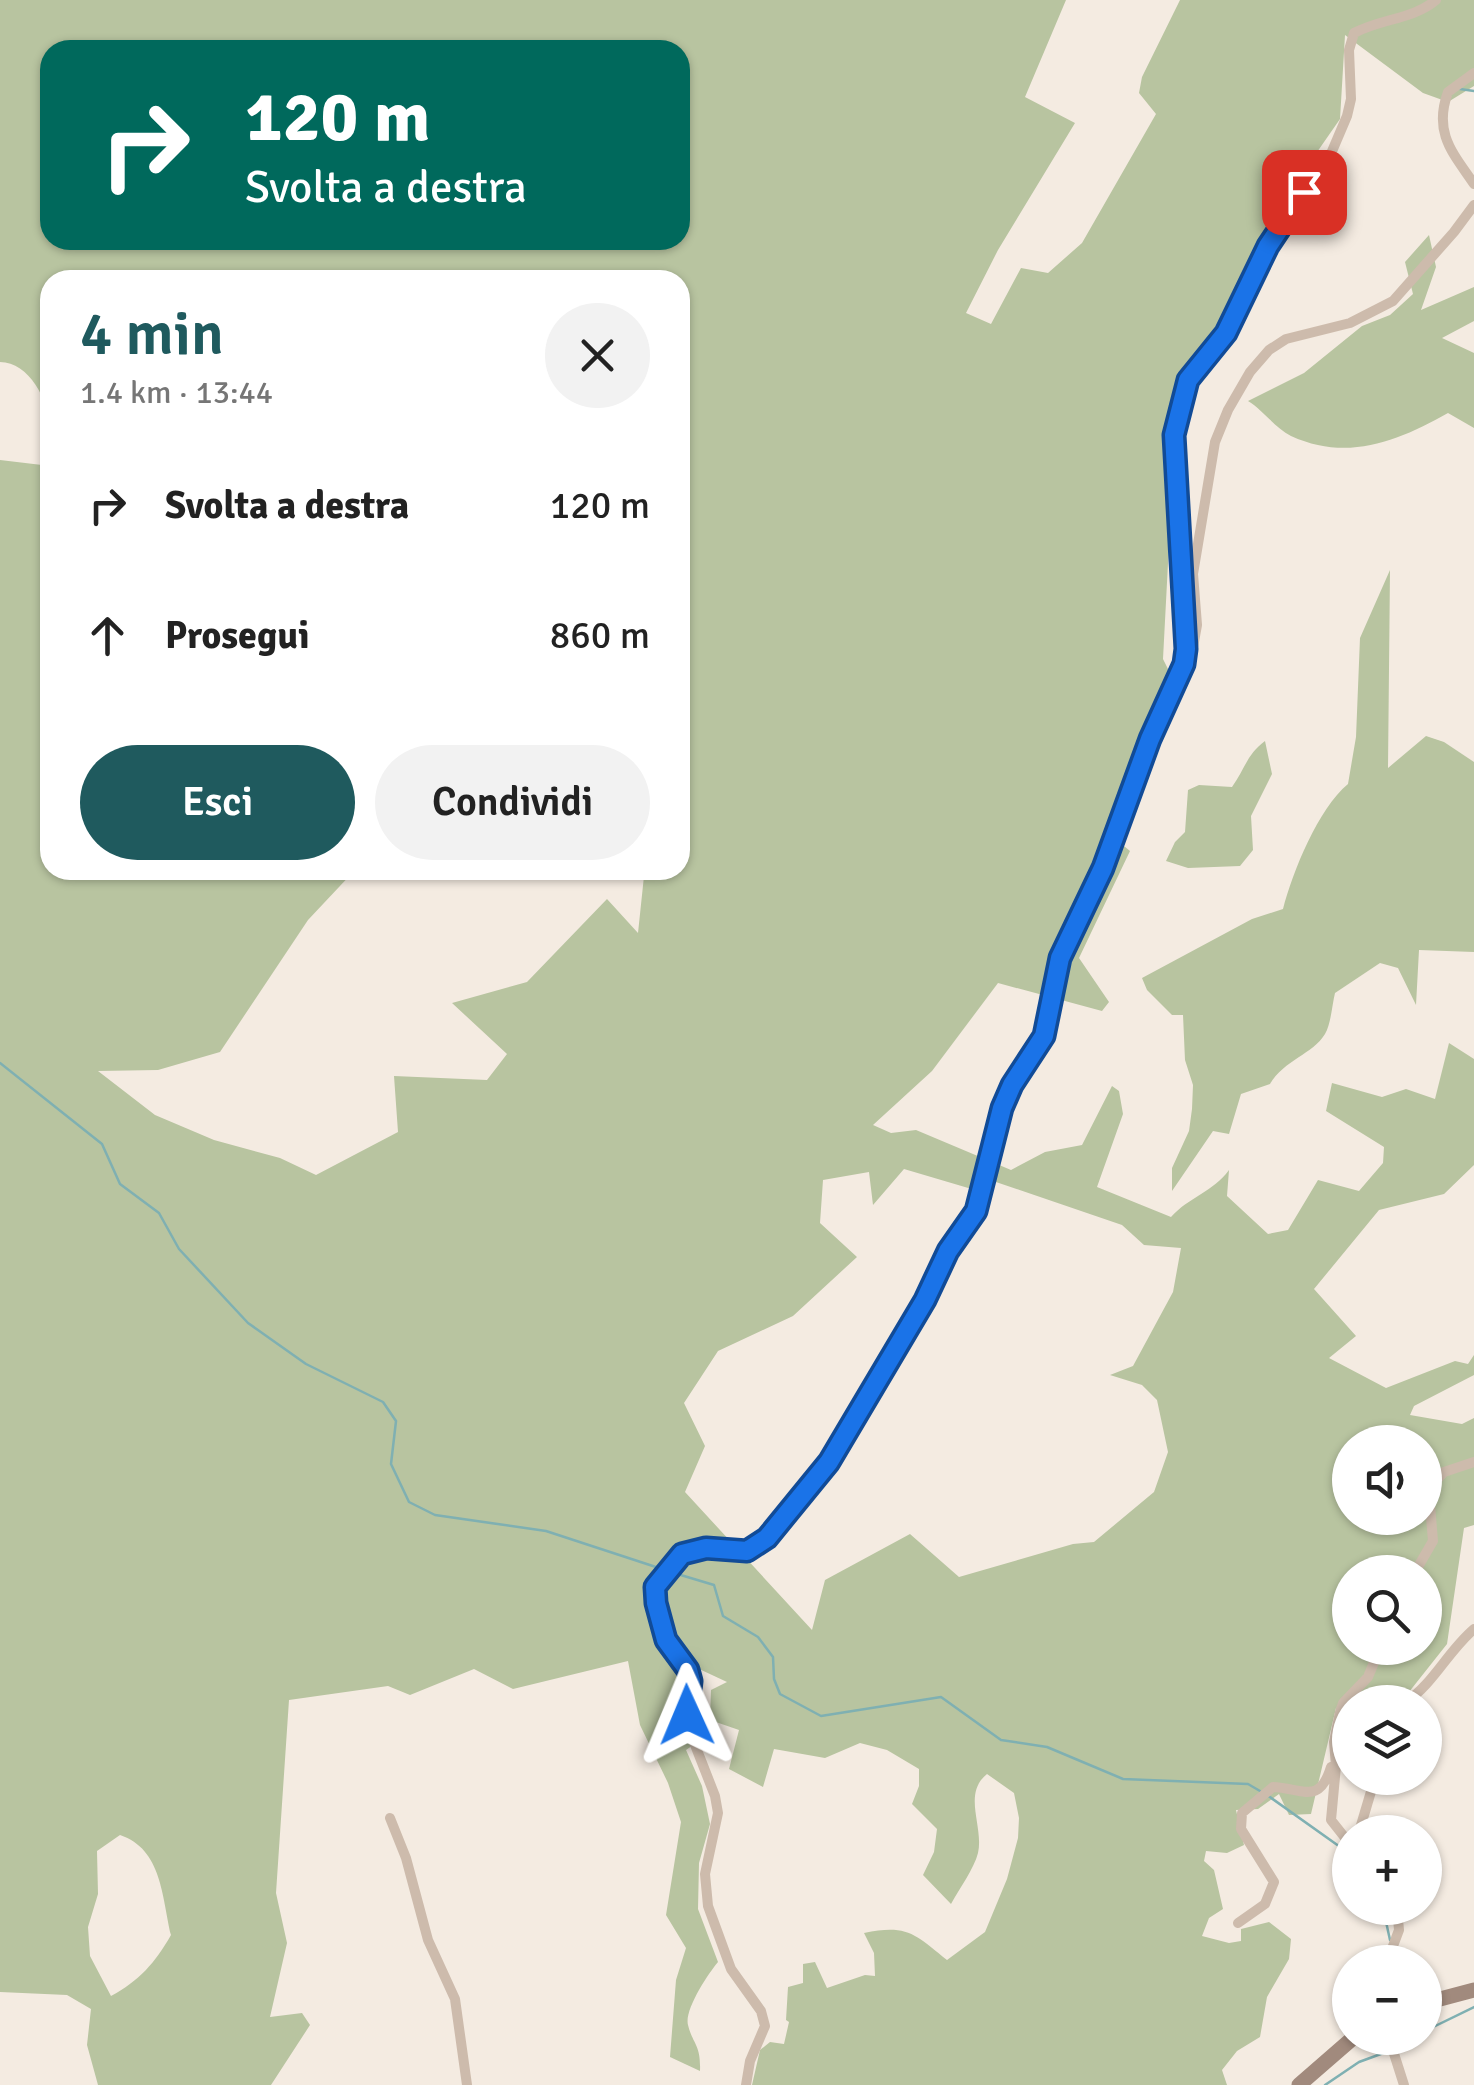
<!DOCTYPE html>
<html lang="it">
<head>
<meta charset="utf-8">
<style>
  body { margin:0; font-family:Signika,sans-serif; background:#f2f2f2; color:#222; height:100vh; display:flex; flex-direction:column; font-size:38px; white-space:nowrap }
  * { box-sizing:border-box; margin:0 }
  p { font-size:32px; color:#767676 }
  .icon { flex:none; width:55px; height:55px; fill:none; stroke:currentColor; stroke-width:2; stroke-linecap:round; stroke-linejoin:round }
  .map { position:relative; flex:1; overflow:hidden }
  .details { position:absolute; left:40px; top:270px; width:650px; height:610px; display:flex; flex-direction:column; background:#fff; border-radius:30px; box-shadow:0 2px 8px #0004 }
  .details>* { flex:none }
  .top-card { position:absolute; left:40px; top:40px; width:650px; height:210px; border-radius:30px; box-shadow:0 2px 8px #0004; background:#00695c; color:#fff; overflow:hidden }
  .fabs { position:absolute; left:1332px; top:1425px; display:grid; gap:20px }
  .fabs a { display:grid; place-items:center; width:110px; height:110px; border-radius:50%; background:#fff; box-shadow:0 2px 8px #0004; font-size:50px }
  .pin { position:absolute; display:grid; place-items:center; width:85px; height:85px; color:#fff; margin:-42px; border-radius:20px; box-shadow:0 5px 15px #0006 }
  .me { position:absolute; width:110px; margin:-55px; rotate:359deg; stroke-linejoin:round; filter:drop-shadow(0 0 8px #0008) }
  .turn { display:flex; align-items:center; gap:35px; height:210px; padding:0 40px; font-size:45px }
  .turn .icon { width:130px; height:130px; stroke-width:2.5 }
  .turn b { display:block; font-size:70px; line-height:85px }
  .round { display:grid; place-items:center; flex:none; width:105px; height:105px; border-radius:52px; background:#f2f2f2 }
  .overview { display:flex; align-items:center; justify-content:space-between; height:170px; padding:0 40px }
  h1 { font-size:60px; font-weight:600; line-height:75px; color:#1f5a5e }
  .cta { display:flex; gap:20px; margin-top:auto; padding:20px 40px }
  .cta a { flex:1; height:115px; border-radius:60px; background:#1f5a5e; color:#fff; font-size:40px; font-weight:600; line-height:115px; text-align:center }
  .cta a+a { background:#f2f2f2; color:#222 }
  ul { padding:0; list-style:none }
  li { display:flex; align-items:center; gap:30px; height:130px; padding:0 40px }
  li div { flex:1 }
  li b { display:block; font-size:38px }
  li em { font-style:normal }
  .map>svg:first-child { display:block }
  .green { fill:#b8c4a0; fill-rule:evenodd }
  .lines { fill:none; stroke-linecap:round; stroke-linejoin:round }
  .stream { stroke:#7fb0b2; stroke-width:2.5 }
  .minor { stroke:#cdbbac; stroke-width:10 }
  .secondary { stroke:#a18a7d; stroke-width:15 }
  .route-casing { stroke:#114b97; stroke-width:25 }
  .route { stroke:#1a73e8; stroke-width:18 }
</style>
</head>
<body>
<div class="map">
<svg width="1474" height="2085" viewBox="0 0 1474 2085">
  <rect width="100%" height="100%" fill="#f4ebe1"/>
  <path class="green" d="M0 0H1066L1025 97 1075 123 998 250 966 313 991 324 1021 268 1048 273 1082 243 1156 114 1139 93 1142 77 1180 0H1474V86L1448 102 1423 93 1345 35 1340 119 1281 204 1238 288 1229 339 1180 379 1163 450 1170 525 1163 659 1170 673 1130 786 1107 832 1130 851 1079 958 1109 1002 1102 1011 998 983 932 1071 873 1125 891 1133 916 1130 1011 1170 1045 1152 1082 1145 1112 1086 1119 1091 1123 1114 1097 1187 1171 1217C1189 1197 1213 1192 1229 1170L1227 1196 1268 1234 1288 1230 1318 1180 1359 1191 1383 1163 1384 1147 1326 1111 1332 1083 1382 1097 1406 1089 1435 1099 1449 1043 1474 1059V1165L1444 1194 1379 1210 1314 1289 1356 1336 1329 1358 1386 1388 1455 1361 1468 1364 1474 1355V1375L1414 1406 1410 1415 1462 1424 1474 1418V1525L1464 1528 1447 1644 1409 1692 1336 1708 1311 1814 1289 1815 1279 1794 1258 1809 1236 1810 1244 1845 1227 1853 1206 1851 1204 1861 1214 1870 1223 1909 1209 1918 1202 1936 1229 1943 1241 1941V1929L1269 1922 1291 1939 1289 1959 1267 1997 1260 2037 1237 2051 1222 2070 1227 2085H752L760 2050 770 2042 784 2044 789 2022 786 2020 788 1987 803 1983V1964L815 1962 827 1988 865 1975 875 1976 874 1953 864 1933C907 1924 915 1934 947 1960L985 1932 1007 1879 1018 1838 1019 1818 1014 1793 987 1774C962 1794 984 1826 978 1853 974 1869 959 1889 951 1904L923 1875 934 1852 937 1829 912 1804 919 1786V1769L887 1750 860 1743 825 1758 774 1749 763 1787 729 1769 739 1730 710 1720 711 1690 727 1682 697 1668V1707L702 1739 686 1750 702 1786 710 1824 699 1863 698 1909 718 1962C708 1974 684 2010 688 2025 693 2045 701 2044 700 2071L670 2057 676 1980 686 1948 666 1915 681 1822 668 1783 640 1725 628 1661 513 1689 474 1669 410 1695 388 1686 289 1700 276 1893 287 1943 270 2017 302 2013 310 2025 271 2085H98L87 2045 91 2009 67 1995 0 1992V460L42 465C44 454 48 444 49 433 52 406 31 362 0 362ZM50 50H680V240H50ZM50 280H680V870H613L610 879 644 876 638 933 607 899 527 982 452 1003 507 1054 487 1080 394 1076 398 1132 316 1175 280 1158 214 1140 155 1115 98 1071 158 1070 220 1052 308 920 355 870H50ZM904 1169 975 1190 993 1181 1122 1225 1144 1245 1181 1248 1173 1292 1133 1366 1110 1375 1142 1385 1157 1400 1168 1452 1154 1492 1094 1542 1073 1544 959 1577 910 1534 825 1580 812 1630 685 1492 705 1446 684 1403 718 1351 793 1316 857 1257 820 1223 823 1180 869 1172 873 1205ZM1350 1442H1425V1518H1350ZM1350 1572H1425V1648H1350ZM120 1835C162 1849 162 1897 171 1935 155 1963 139 1981 111 1996L90 1956 88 1927 98 1894 97 1851Z
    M1429 235 1436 267 1421 310 1474 287V321L1442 338 1474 353V428L1448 413C1398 441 1348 462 1291 436 1275 428 1263 410 1248 401L1304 373 1362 326 1390 315 1413 294 1405 262Z
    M1390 570 1388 768 1426 736 1444 742 1474 762V952L1419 950 1416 1005 1398 968 1380 963 1335 993C1332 1005 1331 1024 1325 1034 1313 1054 1284 1060 1270 1084L1241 1094 1229 1134 1213 1131 1172 1191V1168L1189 1131 1192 1109 1193 1085 1185 1060 1183 1015H1172L1147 990 1142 978 1252 919 1283 909C1293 871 1318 809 1348 784L1356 737 1360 638Z
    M1265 741 1272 774 1251 816 1253 850 1240 866 1188 868 1166 861 1175 842 1185 832 1188 790 1199 785 1232 787C1245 769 1247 754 1265 741Z"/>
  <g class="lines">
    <path class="stream" d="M1460 89 1474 91
      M0 1063 102 1144 120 1184 159 1213 179 1249 248 1323 306 1364 383 1402 396 1421 391 1464 409 1502 435 1515 546 1531 662 1569
      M674 1573 714 1585 723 1616 758 1637 773 1657 774 1679 780 1694 821 1716 941 1697 1001 1740 1047 1747 1123 1779 1248 1784 1260 1791
      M1267 1795 1350 1854
      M1383 1908 1390 1940
      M1425 2031 1474 2007
      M1396 2047 1414 2038
      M1325 2085 1359 2062 1389 2051"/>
    <path class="minor" d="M1474 73 1448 92C1433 133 1453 153 1474 184
      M1186 649 1193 647 1197 625 1193 574 1215 442 1228 410 1250 372 1269 350 1286 339 1350 323 1393 301 1454 232 1474 205
      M1415 1572 1433 1541 1429 1493 1432 1485 1444 1472 1474 1462
      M1406 1702C1434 1683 1448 1651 1474 1629
      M390 1818 406 1858 428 1940 455 1999 467 2085
      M1359 1832 1375 1778
      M1350 1844 1331 1820 1336 1766 1334 1742 1340 1712 1343 1703 1368 1677 1380 1648
      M1238 1923 1265 1904 1274 1882 1241 1829 1242 1813 1273 1787C1302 1788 1319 1806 1331 1767L1336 1766
      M1387 1962 1399 1930 1397 1908
      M1389 2038 1404 2085
      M746 2085 750 2061 765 2026 761 2011 731 1969 708 1906 705 1874 718 1813 715 1796 688 1727V1669L666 1641 656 1603 655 1587 682 1554 705 1548 747 1551 767 1539 829 1461 925 1300 949 1251 976 1211 1002 1108 1012 1085 1044 1035 1060 958 1103 868 1150 739 1184 664 1186 649 1175 435 1178 411 1189 380 1226 333 1268 246 1330 156 1347 116 1351 99 1349 50 1354 33C1380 19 1414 19 1436 0"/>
    <path class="secondary" d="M1425 2003 1474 1990
      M1299 2085 1353 2038"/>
  </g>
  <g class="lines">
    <g class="route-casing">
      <path id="route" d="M687 1715 691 1681 688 1670 666 1640 656 1603 655 1587 682 1554 706 1548 747 1551 767 1538 829 1462 925 1300 948 1251 976 1211 1002 1108 1012 1085 1044 1036 1060 958 1103 868 1150 739 1184 664 1186 649 1174 435 1188 380 1226 333 1268 246 1304 192"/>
    </g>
    <use href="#route" class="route"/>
  </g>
</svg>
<div class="fabs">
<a><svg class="icon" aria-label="sound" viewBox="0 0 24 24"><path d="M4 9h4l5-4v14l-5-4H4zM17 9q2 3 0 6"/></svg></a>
<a><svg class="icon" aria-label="search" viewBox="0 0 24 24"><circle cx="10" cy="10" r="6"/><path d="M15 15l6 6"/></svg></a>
<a><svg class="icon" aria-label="layers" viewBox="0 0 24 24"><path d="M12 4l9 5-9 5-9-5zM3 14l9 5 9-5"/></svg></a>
<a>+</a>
<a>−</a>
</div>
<div class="pin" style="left:1304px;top:192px;background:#d93025"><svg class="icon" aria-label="arrive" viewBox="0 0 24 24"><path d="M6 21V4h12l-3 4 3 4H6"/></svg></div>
<svg class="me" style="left:687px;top:1715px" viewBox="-20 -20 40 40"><path d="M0-17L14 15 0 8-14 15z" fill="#1a73e8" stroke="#fff" stroke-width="4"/></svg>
<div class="top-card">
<div class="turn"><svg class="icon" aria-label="right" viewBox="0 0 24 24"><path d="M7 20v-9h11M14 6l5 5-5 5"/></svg><div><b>120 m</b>Svolta a destra</div></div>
</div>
<section class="details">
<div class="overview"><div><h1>4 min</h1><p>1.4 km · 13:44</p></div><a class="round"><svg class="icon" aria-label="close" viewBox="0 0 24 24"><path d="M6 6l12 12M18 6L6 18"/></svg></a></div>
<ul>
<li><svg class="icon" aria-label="right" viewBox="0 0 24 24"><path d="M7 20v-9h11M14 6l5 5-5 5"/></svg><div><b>Svolta a destra</b></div><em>120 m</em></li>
<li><svg class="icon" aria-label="ahead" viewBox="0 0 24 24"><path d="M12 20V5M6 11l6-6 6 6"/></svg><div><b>Prosegui</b></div><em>860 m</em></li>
</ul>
<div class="cta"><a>Esci</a><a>Condividi</a></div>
</section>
</div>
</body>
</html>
